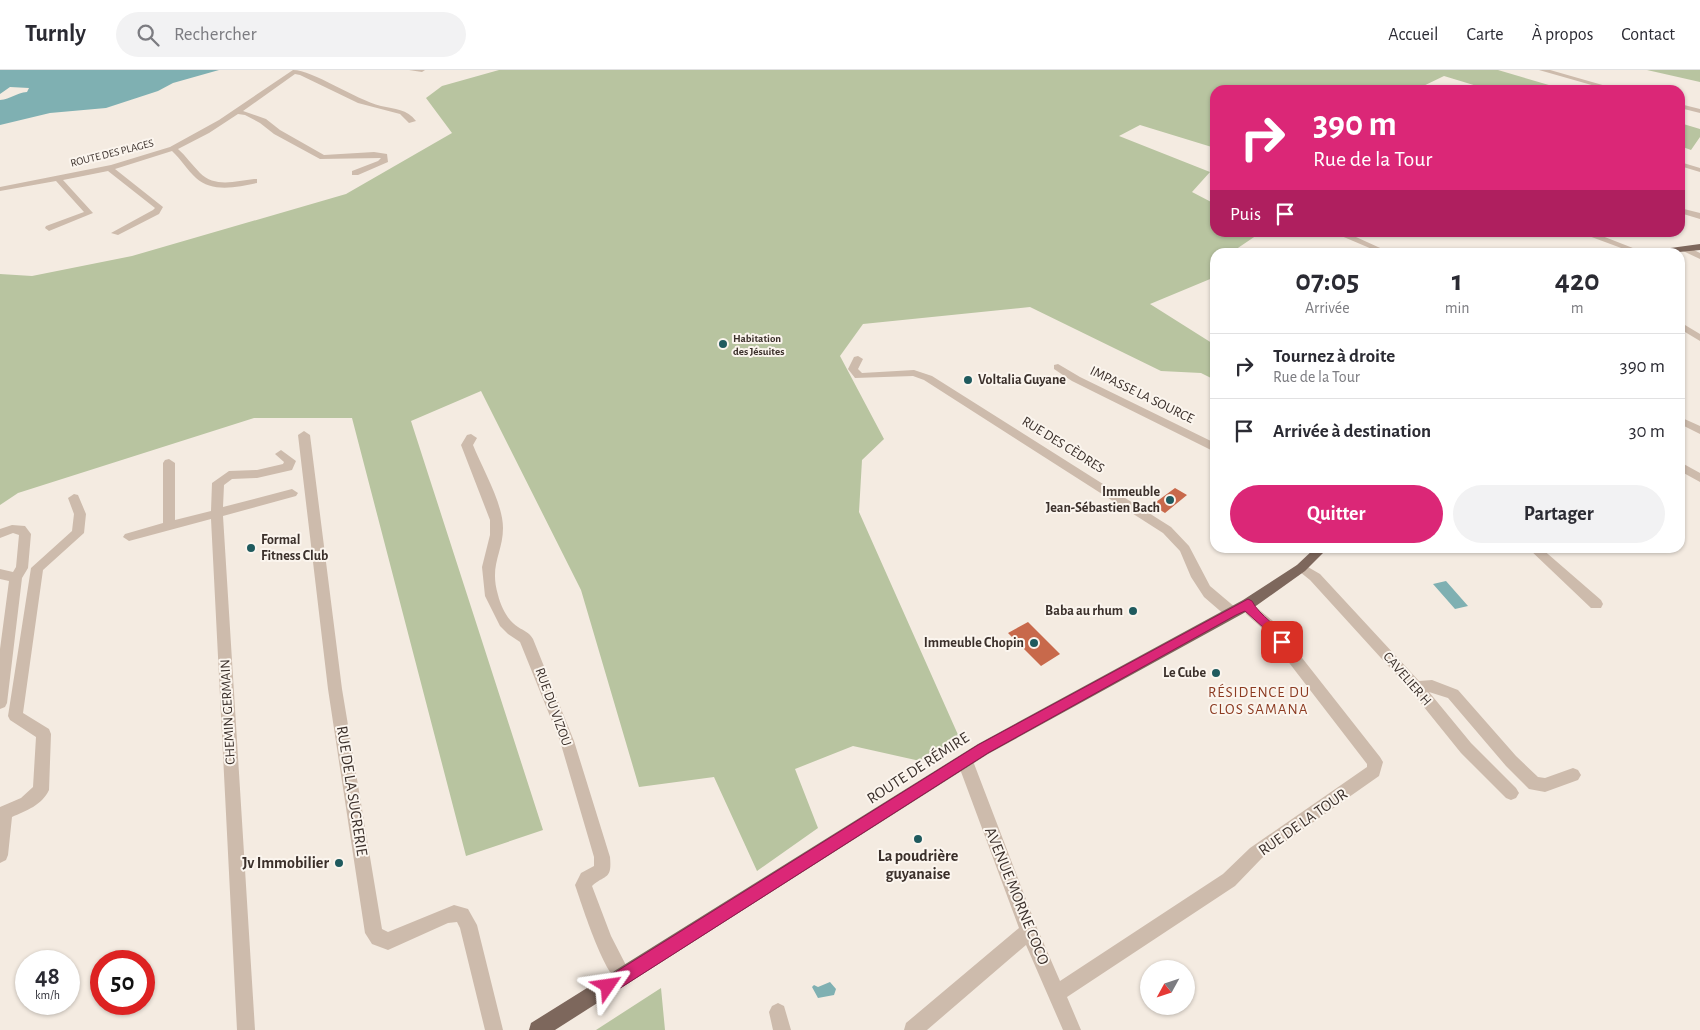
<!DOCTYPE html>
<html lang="fr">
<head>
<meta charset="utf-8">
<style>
  body { margin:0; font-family:"Alegreya Sans",sans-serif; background:#f2f2f3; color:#2b2b33; height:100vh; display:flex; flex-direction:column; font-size:19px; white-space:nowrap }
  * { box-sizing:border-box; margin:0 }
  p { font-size:16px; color:#7c7c81 }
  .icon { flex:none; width:28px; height:28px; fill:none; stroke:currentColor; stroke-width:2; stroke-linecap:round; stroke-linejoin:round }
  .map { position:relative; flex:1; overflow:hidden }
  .panel { position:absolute; left:1210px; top:178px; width:475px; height:305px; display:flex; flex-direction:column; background:#fff; border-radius:15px; box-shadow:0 1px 4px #0004 }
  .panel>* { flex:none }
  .guide { position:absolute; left:1210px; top:15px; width:475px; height:152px; border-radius:15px; box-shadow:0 1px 4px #0004; background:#db2777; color:#fff; overflow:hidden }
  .needle { width:32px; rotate:230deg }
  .tools { position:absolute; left:1140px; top:890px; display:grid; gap:10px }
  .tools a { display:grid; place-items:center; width:55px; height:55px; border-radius:50%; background:#fff; box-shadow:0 1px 4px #0004; font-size:25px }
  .speed { position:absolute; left:15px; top:880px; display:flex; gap:10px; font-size:25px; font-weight:700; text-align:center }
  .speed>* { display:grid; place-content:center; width:65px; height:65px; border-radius:50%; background:#fff; box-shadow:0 1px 4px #0004; line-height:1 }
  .speed small { font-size:12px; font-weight:400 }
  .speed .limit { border:8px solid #d22; background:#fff; color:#111 }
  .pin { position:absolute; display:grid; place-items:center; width:42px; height:42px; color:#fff; margin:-21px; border-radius:10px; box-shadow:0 2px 8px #0006 }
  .me { position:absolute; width:55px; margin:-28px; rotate:58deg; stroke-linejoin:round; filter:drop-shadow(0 0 4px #0008) }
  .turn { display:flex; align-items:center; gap:18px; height:105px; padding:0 20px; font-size:22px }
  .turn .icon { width:65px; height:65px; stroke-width:2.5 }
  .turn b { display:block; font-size:35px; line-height:42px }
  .then { display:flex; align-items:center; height:48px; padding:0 20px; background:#0003; gap:10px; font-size:19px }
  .eta { display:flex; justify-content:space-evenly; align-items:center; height:85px; text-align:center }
  .eta b { font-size:30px; font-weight:700; line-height:35px }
  .action { display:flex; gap:10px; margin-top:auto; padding:10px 20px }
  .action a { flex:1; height:58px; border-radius:30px; background:#db2777; color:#fff; font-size:20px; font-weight:700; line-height:58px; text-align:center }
  .action a+a { background:#f2f2f3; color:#2b2b33 }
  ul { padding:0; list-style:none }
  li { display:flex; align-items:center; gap:15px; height:65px; padding:0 20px; border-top:1px solid #e1e1e2 }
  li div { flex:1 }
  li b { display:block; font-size:19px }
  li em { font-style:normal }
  header { display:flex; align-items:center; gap:30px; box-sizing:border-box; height:70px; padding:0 25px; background:#fff; border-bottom:1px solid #e1e1e2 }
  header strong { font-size:24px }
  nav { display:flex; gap:28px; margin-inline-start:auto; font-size:18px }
  .search { width:350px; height:45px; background:#f2f2f3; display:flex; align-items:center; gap:12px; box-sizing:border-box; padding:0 18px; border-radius:28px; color:#7c7c81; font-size:19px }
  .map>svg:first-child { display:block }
  .green { fill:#b8c4a0 }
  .water { fill:#7fb0b2 }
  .building { fill:#c8694b }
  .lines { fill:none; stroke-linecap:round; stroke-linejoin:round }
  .minor { fill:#cdbbac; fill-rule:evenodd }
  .major { fill:#7d675c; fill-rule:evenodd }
  .route { fill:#db2777; stroke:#8e194d }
  .poi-dot { fill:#1f5a5e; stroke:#fbf5ee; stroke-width:2 }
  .labels { text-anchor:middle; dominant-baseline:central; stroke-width:4; stroke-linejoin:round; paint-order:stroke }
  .far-street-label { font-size:11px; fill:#3b302b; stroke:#fbf5ee }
  .far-poi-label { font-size:11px; font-weight:bold; fill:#3b302b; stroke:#fbf5ee; text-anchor:start }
  .poi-label { font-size:14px; font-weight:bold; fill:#3b302b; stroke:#fbf5ee; text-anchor:end }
  .street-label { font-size:14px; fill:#3b302b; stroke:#fbf5ee }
  .neighbourhood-label { font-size:15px; letter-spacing:1px; fill:#8c3b22; stroke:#fbf5ee }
  .near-street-label { font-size:16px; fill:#3b302b; stroke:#fbf5ee }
  .near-poi-label { font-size:16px; font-weight:bold; fill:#3b302b; stroke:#fbf5ee }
</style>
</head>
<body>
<header>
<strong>Turnly</strong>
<div class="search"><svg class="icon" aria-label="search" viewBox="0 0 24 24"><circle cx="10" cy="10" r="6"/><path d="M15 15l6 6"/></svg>Rechercher</div>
<nav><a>Accueil</a><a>Carte</a><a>À propos</a><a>Contact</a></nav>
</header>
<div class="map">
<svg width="1700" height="960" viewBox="0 0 1700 960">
  <rect width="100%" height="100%" fill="#f4ebe1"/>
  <path class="green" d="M499 0H1498L1566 20H1490L1444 6 1415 20H1215V78L1140 55 1119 66 1210 102 1192 122 1215 134V162L1260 163 1232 182H1215V207L1150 234 1215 275V310L1201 303 1161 301 1030 237 863 254 840 286 884 369 862 390 859 442 959 667 920 691 853 676 795 699 818 758 757 801 714 707 639 717 581 520 481 321 411 351 543 760 466 786 352 348H254L18 423 0 435V204L32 206 132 186 346 124 452 63 426 28 442 16Z
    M1647 0H1700V12Z
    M1680 53 1700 59V67L1691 80 1680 76Z
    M661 918 665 960H596Z"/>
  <path class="water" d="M0 0H219L173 13 158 21 106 38 50 43 0 55V30C11 29 16 23 27 22L29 18 10 17 0 24Z
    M1446 511 1468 536 1455 539 1433 514Z
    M830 912 836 919 834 925 818 928 812 917 814 915 818 917Z"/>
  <path class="building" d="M1175 418 1187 425 1165 443 1152 435Z
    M1028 552 1060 584 1041 596 1008 563Z"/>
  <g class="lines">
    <path class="minor" d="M293 0C313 0 354 29 381 36 395 39 407 39 416 51L409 53 400 44 358 33 300 5 295 4 243 41 266 49 280 60 324 85 374 82 387 84 388 92 358 105H352V101L378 91 381 88 320 89 274 64 260 53 245 45 238 44 209 63 178 79C186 86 192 95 200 103 215 118 236 111 254 109H257V113C238 117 212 123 196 108 187 100 181 89 172 81L115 99 163 137 159 144 118 165 111 163 153 140 155 138 108 101 63 110 93 143 49 161 45 158 46 156 84 142 56 111 0 121V117L111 95 170 77 219 50Z
      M409 0H425L422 2Z
      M1539 0H1550L1620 20H1609Z
      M1680 34 1700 39V43L1680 38Z
      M1680 92 1700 98V102L1680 96Z
      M1680 138 1700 143V149L1680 143Z
      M1332 162H1345L1389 182H1379Z
      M1578 162H1592L1643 182H1632Z
      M1686 176 1700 183V189L1683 181 1682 179Z
      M1680 252 1700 264V271L1680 259Z
      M858 286 863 289 858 299 862 303 914 300 932 306 1171 457 1189 476 1210 516 1236 538 1238 542 1236 546H1226L1204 527 1191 507 1180 481 1163 463 924 310 913 306 855 308 848 299 854 287Z
      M1058 294 1080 307 1215 373V382L1072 311 1054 299V295Z
      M1680 347 1700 356V364L1680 354Z
      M304 361 310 365 342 619 382 859 388 862 454 835 468 839 477 855 503 960H485L460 858 457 852 448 853 388 880 372 874 365 863 328 619 298 365Z
      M471 364 477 368 473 375C482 398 503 433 503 458 503 483 489 495 498 525 501 537 508 551 518 557 524 561 529 562 533 569L574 671 610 787C612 810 606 804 592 816L611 866 632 907 629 913 623 916C605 909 582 835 575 815L581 803 594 796V787L560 671 520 572 508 564 500 556 485 526 482 497 490 465V450L461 375 467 365Z
      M281 380 296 391 292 400 257 408 232 409 224 415 223 437 292 419 298 423 296 426 223 446 255 960H237L211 449 129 471 123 467 125 464 163 453V393L165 390 169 389 175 393V450L211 441 212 413 229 401 257 400 283 394 284 392 275 384Z
      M1680 392 1700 403V412L1680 401Z
      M74 424 78 425 86 444 84 463 43 500 23 643 49 659 51 664 49 720C42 735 26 741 12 747L8 785 6 790 0 793V737L21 728 33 717 36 667 10 650 8 646 31 498 72 461 74 444 68 428Z
      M12 455 25 456 31 464 28 498 22 508 7 633 5 637 0 639V579L9 511 0 509V499L13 502 16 497 19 465 13 463 0 468V459Z
      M1528 478H1541L1601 530 1603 534 1601 538H1591Z
      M1301 493 1320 504 1419 611 1432 610 1458 620 1516 686 1538 707 1545 708 1573 698 1578 700 1581 705 1578 710 1545 722 1529 719 1506 696 1448 628 1429 622 1471 673 1516 718 1519 723 1516 728 1511 730 1506 728 1461 683 1411 621 1310 510 1295 498 1297 495Z
      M1248 529 1253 530 1256 537 1273 551 1380 687 1383 692 1379 706 1262 788 1235 816 1067 927 1081 960H1063L1026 875 927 960H904L906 953 1019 858 957 691 960 686 965 684 970 686 973 691 1037 858 1060 911 1223 804 1250 778 1367 697V694L1263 559 1246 544 1241 534 1243 530Z
      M778 933 784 936 791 960H773L769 942 772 936Z"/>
    <path class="major" d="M1700 174V180L1679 182H1659L1663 179Z
      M1315 478H1328L1305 501 1253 538 988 684 555 960H529L531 953 978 674 1243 530 1297 495Z"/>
  </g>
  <path class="route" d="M1248 529 1252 531C1260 547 1279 555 1288 572L1286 576H1277L1264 558 1245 541 1236 545 988 683 614 922 608 924 603 922 600 916 603 910 978 675Z"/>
  <g class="poi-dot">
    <circle cx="723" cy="274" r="5"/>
    <circle cx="968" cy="310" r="5"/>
    <circle cx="1170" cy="430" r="5"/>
    <circle cx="251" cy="478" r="5"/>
    <circle cx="1133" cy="541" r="5"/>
    <circle cx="1034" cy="573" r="5"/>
    <circle cx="1216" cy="603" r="5"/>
    <circle cx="918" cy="769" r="5"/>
    <circle cx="339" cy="793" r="5"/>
  </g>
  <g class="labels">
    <g class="far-street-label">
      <text transform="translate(112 83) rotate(-14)">ROUTE DES PLAGES</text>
    </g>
    <g class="far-poi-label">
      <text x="733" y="268">Habitation<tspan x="733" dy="13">des Jésuites</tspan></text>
    </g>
    <g class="poi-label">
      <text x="978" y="310" text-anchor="start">Voltalia Guyane</text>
      <text x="1160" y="422">Immeuble<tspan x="1160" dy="16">Jean-Sébastien Bach</tspan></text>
      <text x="261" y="470" text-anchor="start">Formal<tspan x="261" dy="16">Fitness Club</tspan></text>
      <text x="1123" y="541">Baba au rhum</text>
      <text x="1024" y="573">Immeuble Chopin</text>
      <text x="1206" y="603">Le Cube</text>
    </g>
    <g class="street-label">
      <text transform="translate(1142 325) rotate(26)">IMPASSE LA SOURCE</text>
      <text transform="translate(1063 375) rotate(32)">RUE DES CÈDRES</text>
      <text transform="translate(1407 609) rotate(49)">CAVELIER H</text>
      <text transform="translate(553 637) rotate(70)">RUE DU VIZOU</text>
      <text transform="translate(228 642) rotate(-93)">CHEMIN GERMAIN</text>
    </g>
    <g class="neighbourhood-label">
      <text x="1259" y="622">RÉSIDENCE DU<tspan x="1259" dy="17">CLOS SAMANA</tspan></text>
    </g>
    <g class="near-street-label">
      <text transform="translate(918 698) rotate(-33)">ROUTE DE RÉMIRE</text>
      <text transform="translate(352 721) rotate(81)">RUE DE LA SUCRERIE</text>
      <text transform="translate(1303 752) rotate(-35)">RUE DE LA TOUR</text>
      <text transform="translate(1017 826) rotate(68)">AVENUE MORNE COCO</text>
    </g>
    <g class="near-poi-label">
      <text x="918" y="786">La poudrière<tspan x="918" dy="18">guyanaise</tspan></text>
      <text x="329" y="793" text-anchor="end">Jv Immobilier</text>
    </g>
  </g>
</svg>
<div class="tools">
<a><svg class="needle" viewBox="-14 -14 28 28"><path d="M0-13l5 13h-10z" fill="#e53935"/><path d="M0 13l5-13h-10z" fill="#7c7c81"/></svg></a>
</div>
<div class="speed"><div>48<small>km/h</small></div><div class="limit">50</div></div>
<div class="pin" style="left:1282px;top:572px;background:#d93025"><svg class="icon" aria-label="arrive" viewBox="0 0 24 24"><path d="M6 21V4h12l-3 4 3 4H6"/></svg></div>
<svg class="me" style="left:608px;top:916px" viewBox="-20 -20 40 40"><path d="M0-17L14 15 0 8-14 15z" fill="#db2777" stroke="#fff" stroke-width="4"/></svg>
<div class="guide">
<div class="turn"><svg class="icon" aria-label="right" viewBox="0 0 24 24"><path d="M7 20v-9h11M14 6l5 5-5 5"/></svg><div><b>390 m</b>Rue de la Tour</div></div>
<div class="then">Puis<svg class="icon" aria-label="arrive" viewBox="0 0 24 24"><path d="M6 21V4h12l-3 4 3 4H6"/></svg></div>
</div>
<section class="panel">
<div class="eta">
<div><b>07:05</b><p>Arrivée</p></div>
<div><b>1</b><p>min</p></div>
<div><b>420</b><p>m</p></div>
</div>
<ul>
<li><svg class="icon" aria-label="right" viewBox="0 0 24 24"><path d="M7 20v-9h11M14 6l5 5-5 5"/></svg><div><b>Tournez à droite</b><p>Rue de la Tour</p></div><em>390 m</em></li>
<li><svg class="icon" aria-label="arrive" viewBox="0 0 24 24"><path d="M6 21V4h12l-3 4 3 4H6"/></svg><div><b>Arrivée à destination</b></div><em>30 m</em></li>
</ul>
<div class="action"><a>Quitter</a><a>Partager</a></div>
</section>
</div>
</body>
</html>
